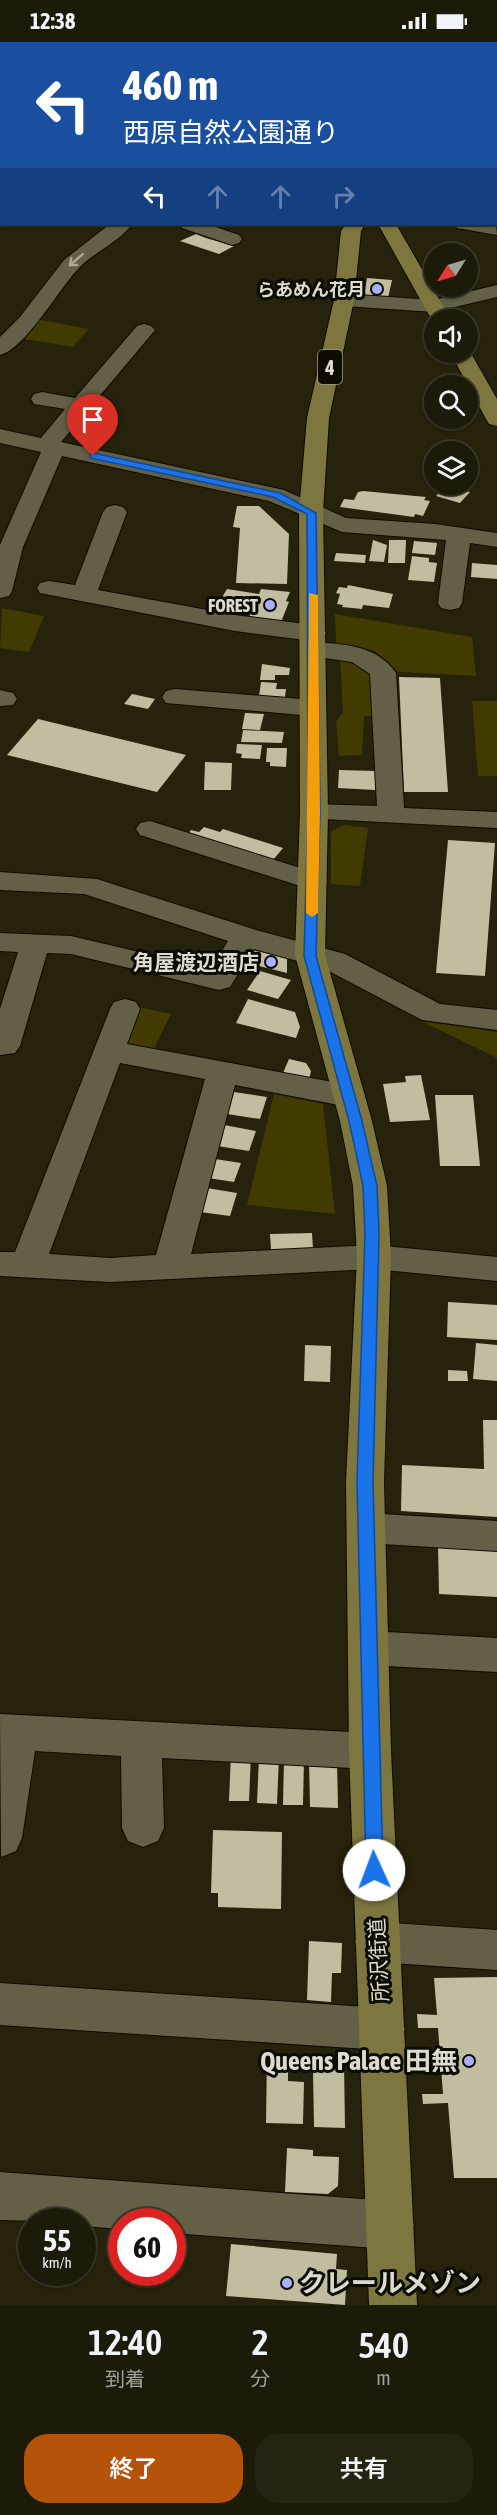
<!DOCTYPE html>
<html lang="ja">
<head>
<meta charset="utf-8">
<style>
  body { margin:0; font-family:"Asap Condensed","Noto Sans JP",sans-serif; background:#252312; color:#f1f3f6; height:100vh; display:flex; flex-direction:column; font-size:22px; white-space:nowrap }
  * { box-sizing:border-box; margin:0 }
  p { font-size:20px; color:#a0a19c }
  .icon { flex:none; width:33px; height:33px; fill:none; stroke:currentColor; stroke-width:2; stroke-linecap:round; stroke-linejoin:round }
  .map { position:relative; height:2263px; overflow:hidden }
  .sheet { display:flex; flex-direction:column; background:#1c1a08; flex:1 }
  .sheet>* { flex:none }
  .guide { position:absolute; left:0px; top:0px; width:498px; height:183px; box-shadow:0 2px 4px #0004,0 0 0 2px #3a3829; background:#1a4fa0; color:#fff; overflow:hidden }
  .needle { width:39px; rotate:233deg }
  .tools { position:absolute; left:424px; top:201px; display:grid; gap:12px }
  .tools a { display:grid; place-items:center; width:54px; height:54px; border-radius:50%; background:#1c1a08; box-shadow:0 2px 4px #0004,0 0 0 2px #3a3829; font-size:30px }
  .speed { position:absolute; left:18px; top:2166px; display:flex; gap:12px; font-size:30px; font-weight:700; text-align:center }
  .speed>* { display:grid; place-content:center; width:78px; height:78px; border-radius:50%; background:#1c1a08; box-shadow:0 2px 4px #0004,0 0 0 2px #3a3829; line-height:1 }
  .speed small { font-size:15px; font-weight:400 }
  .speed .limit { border:9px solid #d22; background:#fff; color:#111 }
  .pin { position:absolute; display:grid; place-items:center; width:51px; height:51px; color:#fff; margin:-62px -26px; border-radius:50% 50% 50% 0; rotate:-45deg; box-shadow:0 0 6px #0007 }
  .pin .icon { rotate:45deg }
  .me { position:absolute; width:66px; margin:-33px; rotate:358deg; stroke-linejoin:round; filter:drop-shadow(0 0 4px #0008) }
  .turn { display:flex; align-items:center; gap:21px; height:126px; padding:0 24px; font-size:27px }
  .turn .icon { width:78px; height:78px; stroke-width:2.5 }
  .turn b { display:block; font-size:42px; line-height:51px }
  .lanes { display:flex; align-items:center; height:57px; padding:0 24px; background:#0003; justify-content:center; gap:30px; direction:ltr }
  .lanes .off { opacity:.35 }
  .eta { display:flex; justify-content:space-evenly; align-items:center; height:102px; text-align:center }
  .eta b { font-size:36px; font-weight:600; line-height:42px }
  .primary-button { display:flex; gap:12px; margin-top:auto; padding:12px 24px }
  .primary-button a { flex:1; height:69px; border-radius:24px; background:#b45309; color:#fff; font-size:24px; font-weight:600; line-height:69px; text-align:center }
  .primary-button a+a { background:#252312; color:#f1f3f6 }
  .status { display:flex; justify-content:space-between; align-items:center; height:42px; padding:0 30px; background:#1c1a08; direction:ltr }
  .status svg { height:16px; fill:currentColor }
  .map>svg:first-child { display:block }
  .green { fill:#413a01 }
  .building { fill:#c0bda1 }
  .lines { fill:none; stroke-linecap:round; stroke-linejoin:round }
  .minor-casing { stroke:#0f0c00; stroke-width:2 }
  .major-casing { stroke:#0f0c00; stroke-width:2 }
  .minor { fill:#636047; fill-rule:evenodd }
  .major { fill:#7d763f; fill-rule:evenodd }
  .oneway { stroke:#acaa97 }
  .route { fill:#1a73e8; stroke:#114b97; stroke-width:1.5 }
  .slow { fill:#f59e0b }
  .poi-dot { fill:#acaffb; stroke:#0d0c04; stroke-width:2 }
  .labels { text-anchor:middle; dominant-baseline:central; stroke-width:6; stroke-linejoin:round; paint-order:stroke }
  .far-poi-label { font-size:18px; font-weight:bold; fill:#dddbcd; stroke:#0d0c04; text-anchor:end }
  .shield { fill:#0d0c04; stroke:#9f9d91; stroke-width:1.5 }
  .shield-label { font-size:20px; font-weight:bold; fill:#dddbcd }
  .poi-label { font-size:21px; font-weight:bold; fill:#dddbcd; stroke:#0d0c04; text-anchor:end }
  .street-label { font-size:21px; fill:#dddbcd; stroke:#0d0c04 }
  .near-poi-label { font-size:26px; font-weight:bold; fill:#dddbcd; stroke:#0d0c04; text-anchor:end }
</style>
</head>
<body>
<div class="status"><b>12:38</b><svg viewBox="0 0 49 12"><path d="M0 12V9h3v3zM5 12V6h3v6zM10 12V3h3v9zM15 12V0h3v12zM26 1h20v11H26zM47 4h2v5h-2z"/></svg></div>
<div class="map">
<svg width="497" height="2263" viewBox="0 0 497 2263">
  <rect width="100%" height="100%" fill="#26220b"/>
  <path class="green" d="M36 277 89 287 73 305 18 296Z
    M2 566 44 574 29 610 0 606Z
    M335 572 472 595 476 634 398 630 375 609 336 601Z
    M340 614 373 626 376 674H364L362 713 339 714 336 679 343 671Z
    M472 659H497V734H478Z
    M345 783 368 786 360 844 331 842V789Z
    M129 963 171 972 150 1015 113 1008Z
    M421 979 497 990V1016Z
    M274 1052 323 1062 335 1172 247 1163Z"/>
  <path class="building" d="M196 192 206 196 234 204 219 212 180 199Z
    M367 236 392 238 388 256 364 254Z
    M446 444 470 450 460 461 436 454Z
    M363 449 426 455 424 458 430 459 423 474 415 472 414 475 340 465 344 457 354 458 358 450Z
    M237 464H259L289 492 287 542 236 541 240 486 233 485Z
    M373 498 387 503 384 520 369 519Z
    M389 498H406L405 521H388Z
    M414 499 437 501 435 513 412 511Z
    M336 511 366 513 365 521 334 519Z
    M412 514 429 516V520L437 521 434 540 408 538Z
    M472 521 497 523V537L471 535Z
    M348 543 393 552 389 566 363 563 362 567 342 565 343 563 337 562 340 552 336 551 339 545 347 546Z
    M227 547 259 552 261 547 290 550 286 559 289 560 281 580 249 575 253 567 218 562Z
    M262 622 290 626 289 633H275V638H260Z
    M399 635 440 636 448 750H404Z
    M261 640 277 641 276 647H286L285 655 259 654Z
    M132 652 155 657 148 667 124 662Z
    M245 671 264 672 260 688 242 687Z
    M38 677 186 713 157 750 7 713Z
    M243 688 284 690 282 701 241 700Z
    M237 702 262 703 260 717 241 716 242 712 236 711Z
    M267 706H287L286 725 270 724V720H266Z
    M205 720 232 721 231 748H204Z
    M339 728 376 729 375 748 338 746Z
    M204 785 220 790 223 787 283 806 273 818 188 792 191 788 199 790Z
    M448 798 495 801 485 934 436 931Z
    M253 908 287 916V931L247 921Z
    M260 929 291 938 278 957 247 948Z
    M248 957 295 970 300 985 296 996 236 981Z
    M289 1017 306 1021 311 1029 309 1038 283 1031Z
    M421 1033 430 1078 390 1080 383 1042 406 1040 405 1034Z
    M234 1050 267 1055 260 1077 227 1072Z
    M435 1053H473L480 1124H440Z
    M224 1083 256 1089 249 1109 217 1104Z
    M215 1117 241 1121 234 1140 208 1136Z
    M207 1146 237 1151 230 1174 200 1170Z
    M312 1191 313 1207 271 1208 270 1192Z
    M448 1260 497 1263V1298L447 1295Z
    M476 1301 497 1303V1339L473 1337Z
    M305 1303 331 1304 330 1340 304 1339Z
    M448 1328 467 1329 468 1339H448Z
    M483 1378H497V1475L401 1469 402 1423 484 1427Z
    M438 1503 497 1506V1555L439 1552Z
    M231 1712 251 1713 249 1759H229Z
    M259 1715H279L277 1762 257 1761Z
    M284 1716 304 1717 303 1763H283Z
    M309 1718H337L338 1766 310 1765Z
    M213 1788 282 1790 281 1867 218 1865V1851H211Z
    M309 1899 342 1901 341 1931H332L331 1960 307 1958Z
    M497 1935V2136H454L448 2061 423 2062 422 2052H443L438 1986H418L417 1972 437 1973 434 1936Z
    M267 2012H288V2039L304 2040 303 2082 266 2081Z
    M321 2021H344L345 2086 314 2085 313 2030H321Z
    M287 2106 313 2108V2114L339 2115 338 2144 328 2152 285 2150Z
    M231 2202 337 2212 336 2227 347 2228 345 2263 226 2254Z"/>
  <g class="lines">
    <g class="minor-casing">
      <path id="minor" d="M29 0H50L28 2Z
        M221 0H239L220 2Z
        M344 0H365L366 2H345Z
        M496 48H497V58H496Z
        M496 84H497V96L496 95Z
        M496 144H497V156H496Z
        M2 162V175L0 176V163Z
        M496 181 497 193 457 186 454 182Z
        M110 182H132C119 201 93 210 78 227 59 247 25 307 0 313V295L20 275 64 218Z
        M179 182H207L239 193 242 197 239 201 232 203 182 186Z
        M497 243V255L434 270 344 264 337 262 334 258 337 254 344 252 434 258Z
        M144 282 151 284 155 288 61 400 284 448 346 476 435 482 497 491V505L470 501 462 561 459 566 450 568 441 566 438 561 446 498 342 490 269 459 62 414 23 505 12 549 9 554 0 556V503L41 410 0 401V387L41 396 65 367 34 362 31 357 34 352 42 350 75 356 137 284Z
        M115 463 123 465 127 470 98 548 235 573 313 583 322 586 326 591 322 596 313 599 235 589 40 551 37 546 40 541 49 539 75 543 103 470 107 465Z
        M313 600C344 602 377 603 396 631L404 766 497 770V786L304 776 300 770 304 764 314 762 377 764 370 632 352 620 304 613 300 608 304 603Z
        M175 647 313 658 322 660 326 666 322 672 313 674 166 661 162 655 166 649Z
        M0 648 13 651 17 657 13 663 0 664Z
        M150 779 323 833 327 839 323 845 313 848 140 793 136 787 140 781Z
        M0 830 97 837 256 888 345 912 440 962 497 968V988L422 978 323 926 254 907 230 945 219 948 71 912 47 911 20 1004 15 1011 0 1013V967L18 910 0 909V891L71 894 211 927 228 899 84 852 0 848Z
        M125 957 136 960 140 967 127 1002 349 1043 360 1046 365 1054 360 1062 349 1065 235 1043 191 1212 374 1203 497 1215V1239L374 1227 110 1240 0 1234V1210H15L110 967 114 960ZM120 1021 205 1037 156 1213 110 1216 49 1212Z
        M366 1471 497 1479V1509L366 1501 353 1497 347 1486 353 1475Z
        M368 1589 497 1596V1630L368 1623 354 1618 348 1606 354 1594Z
        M0 1672 370 1691 385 1696 391 1709 385 1722 370 1727 162 1716 164 1786 158 1799 143 1805 128 1799 122 1786 121 1714 35 1709 22 1796 16 1809 1 1815Z
        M377 1880 497 1888V1928L377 1920 362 1914 355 1900 362 1886Z
        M0 1941 382 1966 398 1972 405 1987 398 2002 382 2008 0 1983Z
        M0 2130 390 2159 407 2166 414 2183 407 2200 390 2207 172 2191V2180H122V2187L82 2184V2180L0 2178Z"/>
    </g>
    <g class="major-casing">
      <path id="major" d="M277 0H295V2H278Z
        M346 182H365L361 189 354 258 329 376 323 470 328 770 325 913 372 1079 387 1144 391 1215 384 1440 391 1709 417 2263H369L349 1709 346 1440 357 1215 353 1144 340 1079 295 913 300 770 299 470 307 376 334 258 341 189Z
        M378 182H396L451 278H435L434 282Z
        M468 306 497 357V384L489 382 486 377 450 310H468Z"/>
    </g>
    <use href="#minor" class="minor"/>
    <use href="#major" class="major"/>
  </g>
  <defs><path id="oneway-shaft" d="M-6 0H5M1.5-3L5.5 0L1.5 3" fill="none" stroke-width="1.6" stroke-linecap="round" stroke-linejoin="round" transform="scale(1.5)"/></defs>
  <use class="oneway" href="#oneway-shaft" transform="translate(76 218) rotate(139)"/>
  <path class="route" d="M93 411 280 451 316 471 320 770 316 914 362 1079 377 1144 379 1192 373 1440 383 1828 381 1834 374 1836 368 1834 366 1828 357 1440 365 1192 363 1144 349 1079 304 914 308 770 307 472 273 455 90 416V412Z"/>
  <path class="slow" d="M309 551 318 553 320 770 318 871 312 875 306 871Z"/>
  <g class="poi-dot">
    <circle cx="377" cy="247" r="6"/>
    <circle cx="270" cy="563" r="6"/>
    <circle cx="271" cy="920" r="6"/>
    <circle cx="469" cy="2019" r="6"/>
    <circle cx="287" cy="2241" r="6"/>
  </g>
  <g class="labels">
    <g class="far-poi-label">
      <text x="365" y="247">らあめん花月</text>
      <text x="258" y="563">FOREST</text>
    </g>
    <rect class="shield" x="318" y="308" width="24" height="34" rx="4.5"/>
    <g class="shield-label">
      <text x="330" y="325">4</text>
    </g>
    <g class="poi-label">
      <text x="259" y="920">角屋渡辺酒店</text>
    </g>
    <g class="street-label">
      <text transform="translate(378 1918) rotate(-93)">所沢街道</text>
    </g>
    <g class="near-poi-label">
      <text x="457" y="2019">Queens Palace 田無</text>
      <text x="299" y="2241" text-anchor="start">クレールメゾン</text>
    </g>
  </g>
</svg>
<div class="tools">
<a><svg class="needle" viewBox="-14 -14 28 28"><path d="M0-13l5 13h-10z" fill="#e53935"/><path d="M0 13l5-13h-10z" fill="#a0a19c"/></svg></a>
<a><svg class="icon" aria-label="sound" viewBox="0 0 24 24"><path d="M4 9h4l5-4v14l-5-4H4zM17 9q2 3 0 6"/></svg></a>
<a><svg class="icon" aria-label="search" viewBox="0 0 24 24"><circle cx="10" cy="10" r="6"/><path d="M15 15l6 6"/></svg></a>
<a><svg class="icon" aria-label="layers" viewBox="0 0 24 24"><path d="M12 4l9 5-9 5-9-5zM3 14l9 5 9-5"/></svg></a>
</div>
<div class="speed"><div>55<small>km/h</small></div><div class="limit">60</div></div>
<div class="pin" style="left:93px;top:414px;background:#d93025"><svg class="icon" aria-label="arrive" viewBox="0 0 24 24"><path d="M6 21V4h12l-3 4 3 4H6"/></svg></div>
<svg class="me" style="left:374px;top:1828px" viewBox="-20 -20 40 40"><circle r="19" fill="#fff"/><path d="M0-13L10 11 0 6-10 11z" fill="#1a73e8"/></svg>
<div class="guide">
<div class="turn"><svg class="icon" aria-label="left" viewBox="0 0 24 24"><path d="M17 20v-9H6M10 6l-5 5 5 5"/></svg><div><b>460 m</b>西原自然公園通り</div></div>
<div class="lanes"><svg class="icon" aria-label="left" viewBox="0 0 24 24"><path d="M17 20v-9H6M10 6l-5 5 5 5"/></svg><svg class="icon off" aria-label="ahead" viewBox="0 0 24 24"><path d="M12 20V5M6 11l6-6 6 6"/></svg><svg class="icon off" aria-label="ahead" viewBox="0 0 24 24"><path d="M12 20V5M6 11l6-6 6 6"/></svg><svg class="icon off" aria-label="right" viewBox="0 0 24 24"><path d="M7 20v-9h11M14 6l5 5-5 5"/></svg></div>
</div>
</div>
<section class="sheet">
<div class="eta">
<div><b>12:40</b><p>到着</p></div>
<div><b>2</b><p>分</p></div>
<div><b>540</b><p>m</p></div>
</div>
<div class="primary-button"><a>終了</a><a>共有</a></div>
</section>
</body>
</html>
